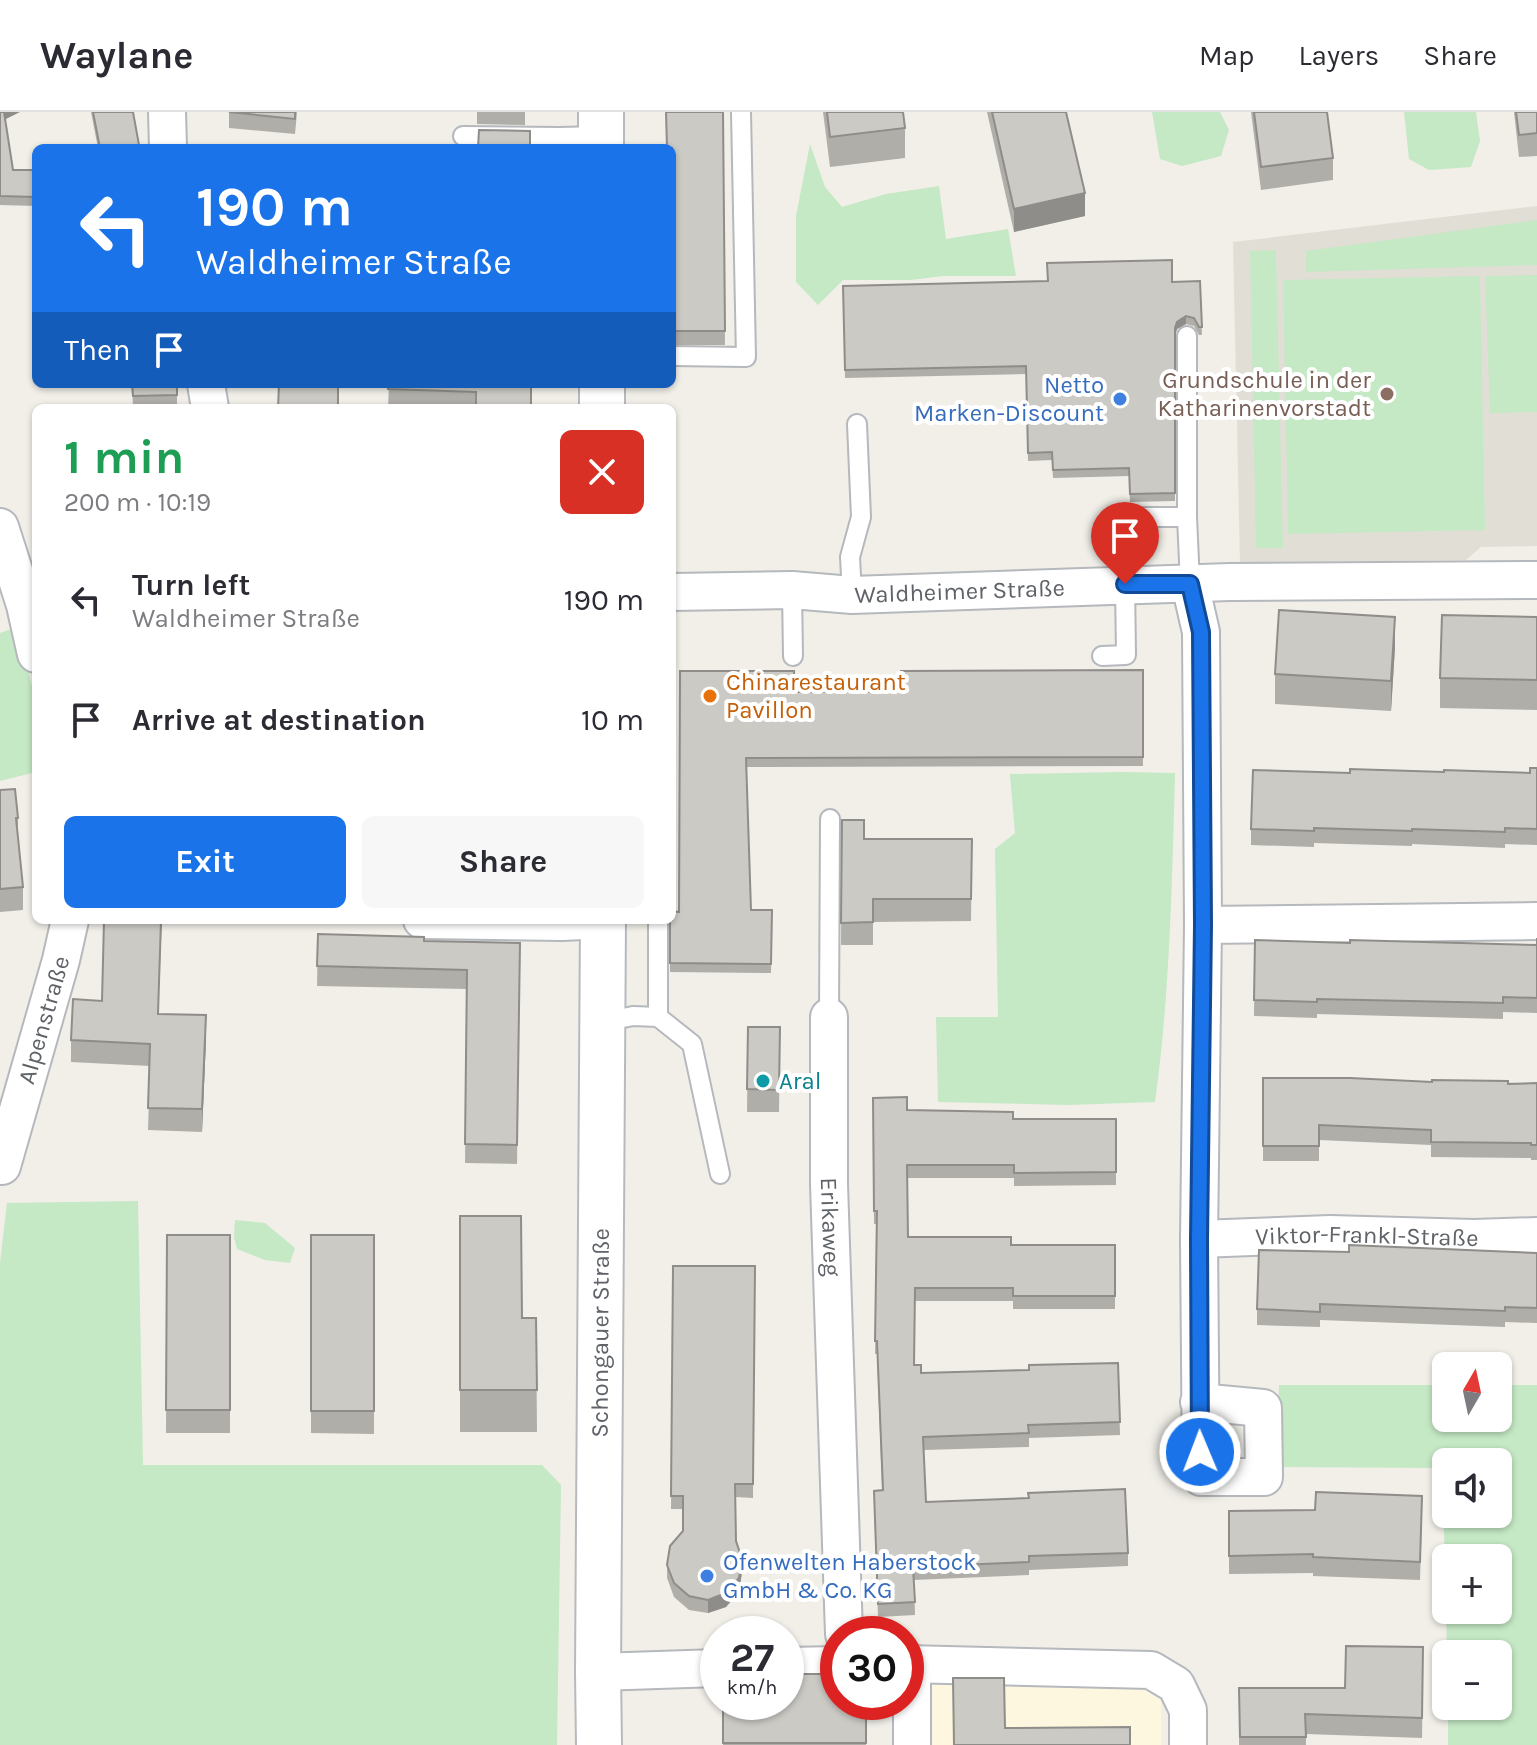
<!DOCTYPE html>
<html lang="en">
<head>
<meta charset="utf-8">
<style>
  body { margin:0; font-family:Karla,sans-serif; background:#f7f7f7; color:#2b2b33; height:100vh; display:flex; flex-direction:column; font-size:30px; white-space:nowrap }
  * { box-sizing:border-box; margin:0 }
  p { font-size:26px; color:#7c7c81 }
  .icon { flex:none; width:44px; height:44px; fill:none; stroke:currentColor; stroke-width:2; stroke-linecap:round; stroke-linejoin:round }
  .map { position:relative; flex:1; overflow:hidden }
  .sheet { position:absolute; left:32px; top:292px; width:644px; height:520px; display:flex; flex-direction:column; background:#fff; border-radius:12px; box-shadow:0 2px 6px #0004 }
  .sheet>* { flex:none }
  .hud { position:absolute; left:32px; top:32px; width:644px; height:244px; border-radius:12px; box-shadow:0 2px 6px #0004; background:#1a73e8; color:#fff; overflow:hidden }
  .needle { width:52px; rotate:9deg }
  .tools { position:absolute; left:1432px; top:1240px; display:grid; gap:16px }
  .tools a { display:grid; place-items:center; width:80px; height:80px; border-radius:12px; background:#fff; box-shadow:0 2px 6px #0004; font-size:40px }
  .speed { position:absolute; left:700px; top:1504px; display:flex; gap:16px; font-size:40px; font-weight:700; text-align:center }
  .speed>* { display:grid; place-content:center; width:104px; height:104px; border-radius:50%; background:#fff; box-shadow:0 2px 6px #0004; line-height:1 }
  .speed small { font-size:20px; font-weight:400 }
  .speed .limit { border:12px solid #d22; background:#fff; color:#111 }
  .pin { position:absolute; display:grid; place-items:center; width:68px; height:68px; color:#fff; margin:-82px -34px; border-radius:50% 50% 50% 0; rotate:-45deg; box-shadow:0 0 8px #0007 }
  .pin .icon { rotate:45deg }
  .me { position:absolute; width:88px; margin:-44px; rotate:359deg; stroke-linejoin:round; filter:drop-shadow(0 0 6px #0008) }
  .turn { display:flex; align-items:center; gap:28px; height:168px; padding:0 32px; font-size:36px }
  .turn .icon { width:104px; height:104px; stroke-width:2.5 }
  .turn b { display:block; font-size:56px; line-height:68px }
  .then { display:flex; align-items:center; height:76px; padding:0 32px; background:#0003; gap:16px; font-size:30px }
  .round { display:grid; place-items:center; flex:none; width:84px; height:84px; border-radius:12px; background:#f7f7f7 }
  .headline { display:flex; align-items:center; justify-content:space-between; height:136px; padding:0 32px }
  h1 { font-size:48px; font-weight:700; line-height:60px; color:#1e9e55 }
  .primary-button { display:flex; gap:16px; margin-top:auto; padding:16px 32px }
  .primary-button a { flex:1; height:92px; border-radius:12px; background:#1a73e8; color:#fff; font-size:32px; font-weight:700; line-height:92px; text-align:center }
  .primary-button a+a { background:#f7f7f7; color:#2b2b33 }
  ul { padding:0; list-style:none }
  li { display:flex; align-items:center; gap:24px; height:120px; padding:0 32px }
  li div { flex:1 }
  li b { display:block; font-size:30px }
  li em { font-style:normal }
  header { display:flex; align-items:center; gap:48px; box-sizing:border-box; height:112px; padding:0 40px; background:#fff; border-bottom:2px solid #e1e1e2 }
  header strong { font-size:38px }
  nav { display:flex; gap:44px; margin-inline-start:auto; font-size:28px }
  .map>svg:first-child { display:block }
  .commercial { fill:#fef7e0 }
  .education { fill:#e1ded6 }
  .green { fill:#c5e8c5; fill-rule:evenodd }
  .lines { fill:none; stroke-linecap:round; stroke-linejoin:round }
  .service-casing { stroke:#b5b8bc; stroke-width:22 }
  .minor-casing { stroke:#b5b8bc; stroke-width:40 }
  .secondary-casing { stroke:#b6babf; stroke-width:48 }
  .service { stroke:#fff; stroke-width:18 }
  .minor { stroke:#fff; stroke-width:36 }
  .secondary { stroke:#fff; stroke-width:44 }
  .wall { fill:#afaea9 }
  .shaded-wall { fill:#8f8d8a }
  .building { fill:#cccac5; stroke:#8f8d8a; stroke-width:2 }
  .route-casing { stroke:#114b97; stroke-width:20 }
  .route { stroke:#1a73e8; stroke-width:14 }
  .education-dot { fill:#8d6e63; stroke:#fff; stroke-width:3 }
  .shop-dot { fill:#3f7fe0; stroke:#fff; stroke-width:3 }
  .food-dot { fill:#e8710a; stroke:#fff; stroke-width:3 }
  .culture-dot { fill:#0f9aa8; stroke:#fff; stroke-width:3 }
  .labels { text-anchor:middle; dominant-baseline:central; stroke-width:8; stroke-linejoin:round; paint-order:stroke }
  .education-label { font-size:24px; fill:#785e54; stroke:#fff; text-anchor:end }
  .shop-label { font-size:24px; fill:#366cbe; stroke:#fff; text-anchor:end }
  .street-label { font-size:24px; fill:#5f6368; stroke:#fff }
  .food-label { font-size:24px; fill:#c56008; stroke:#fff; text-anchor:start }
  .culture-label { font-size:24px; fill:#0d838f; stroke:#fff; text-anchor:start }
</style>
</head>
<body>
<header>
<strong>Waylane</strong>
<nav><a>Map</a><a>Layers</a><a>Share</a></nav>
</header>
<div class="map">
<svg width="1537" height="1633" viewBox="0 0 1537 1633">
  <rect width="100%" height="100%" fill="#f1efe8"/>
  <path class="commercial" d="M931 1573H1161V1633H931Z"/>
  <path class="education" d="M1537 94V434L1481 435 1466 448 1240 451 1233 130Z"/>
  <path class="green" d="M1152 0H1220L1229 18 1221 44 1182 54 1160 47Z
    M1404 0H1476L1480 29 1471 55 1429 58 1409 47Z
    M810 32 825 75 842 95 886 82 939 74 946 127 1008 117 1016 164H943L911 168H843L818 193 796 170V104Z
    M1537 108V153L1306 160V139Z
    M1276 138 1283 436H1256L1250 139Z
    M1537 163V300L1490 301 1485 164Z
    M1480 164 1485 418 1288 422 1283 168Z
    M17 515 36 590V660L0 669V521Z
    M1122 660 1175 661C1172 771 1170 881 1155 990L1069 993 938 990 936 905H998L995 737 1015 721 1010 662Z
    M138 1089 143 1353H542L561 1373 557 1633H0V1151L7 1091Z
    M235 1108 265 1111 295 1136 290 1151 265 1148 237 1137 234 1125Z
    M1279 1273H1446V1306H1498V1273H1537V1633H1448V1594H1498V1542H1447L1446 1498H1498V1446H1446V1486L1442 1356 1277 1355ZM1446 1350H1498V1402H1446Z"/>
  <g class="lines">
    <g class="service-casing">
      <path id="service" d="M463 24 559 25 601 24
        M1187 224V405
        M672 244 746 245 741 0
        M1145 405H1187L1190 472
        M792 478 793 544
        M852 483 850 445 861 405 857 312
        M1102 544 1126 543 1125 472
        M658 905 692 932 720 1062
        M829 905 830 707
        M603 910 633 904 658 905V808"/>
    </g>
    <g class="minor-casing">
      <g id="minor">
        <path d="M167 0 168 36"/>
        <path d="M206 272 210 296"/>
        <path d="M0 415 25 493 36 542"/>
        <path d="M1190 472 1201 520 1203 813 1199 1127 1201 1365H1264L1263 1296 1199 1290"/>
        <path id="s1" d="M672 480 792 478 852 483 1230 470 1537 468"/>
        <path d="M422 808 562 810 603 808"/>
        <path d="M1203 813 1537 809"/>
        <path id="s2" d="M829 905V1072L844 1522"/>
        <path id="s3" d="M0 1054H2L61 848 70 808"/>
        <path id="s4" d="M1199 1127 1330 1122 1474 1126 1537 1124"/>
        <path d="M906 1552 1151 1558 1176 1573 1188 1598V1633"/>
        <path d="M912 1552V1633"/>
        <path d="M786 1554 838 1553"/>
        <path d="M598 1560 718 1556"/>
      </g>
    </g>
    <g class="secondary-casing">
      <g id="secondary">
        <path d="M601 0V36"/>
        <path d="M602 272V296"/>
        <path id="s5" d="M599 1633 598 1560 603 808"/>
      </g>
    </g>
    <use href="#service" class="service"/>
    <use href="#minor" class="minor"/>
    <use href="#secondary" class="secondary"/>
  </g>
  <path class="wall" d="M0 0 5 7 13 58H36V94L0 93Z
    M91 0H133L139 36H98Z
    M229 0H297L295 22 229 16Z
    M477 0H525V13L477 12Z
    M723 0 725 233H672V36Z
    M823 0H903L905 16V46L830 55Z
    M987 0H1066L1085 104 1014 120Z
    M1251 0H1327L1333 46V68L1261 78Z
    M1514 0H1537V44L1519 45Z
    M1200 169 1202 223H1199L1194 214 1186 212 1177 217 1175 224V389L1130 390 1129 364 1053 366 1052 348 1028 349 1026 262 845 266 843 174Z
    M132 272H177V296H133Z
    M389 272H531V296L388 295Z
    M1537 505V598L1440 596V566Z
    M1395 535 1391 599 1275 592V562Z
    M1143 558V654L746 655 751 798H772L771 861 670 860V808L679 800 680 559 794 580H901Z
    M1537 656V733L1505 732V736L1412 732V734L1314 731V735L1251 733V717L1350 661H1530Z
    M0 678 18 706V727L23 775V798L0 800Z
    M842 708 864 727H972L971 809 873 810V833H841Z
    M104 808H162L158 902 206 926 202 1020 148 1018 150 954 71 950V928L102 889Z
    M318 822 424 829 520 831 517 1052 465 1051 467 877 317 874Z
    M1537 826V901L1503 900V907L1317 902V906L1254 904 1255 828 1350 831 1537 833Z
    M748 915H780L779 1000H747Z
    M1263 966 1432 970 1537 971V1048H1531V1046L1431 1045V1033L1319 1028V1049H1263Z
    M873 986 907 998 1013 1007H1116V1073L1014 1074V1066H907L908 1125 1011 1133H1115V1197H1013V1189H915L914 1253 921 1261 1029 1258 1118 1251 1120 1323 1029 1326V1335L924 1338 926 1390 1128 1441V1454L1029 1458V1463L914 1468 915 1503 878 1505 874 1392 882 1378 877 1242H875L877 1112H874Z
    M460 1104 522 1206H536L537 1320H460Z
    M167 1123H230V1321H166Z
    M311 1123H374V1322L311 1321Z
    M1349 1140 1537 1141V1211L1505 1210V1215L1320 1208V1215L1257 1213V1197Z
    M673 1154H755L753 1386 735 1385 736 1429 742 1460 739 1480 726 1495 708 1501 689 1498 674 1485 667 1466V1453L683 1419V1397H671Z
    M1229 1399 1422 1403 1420 1468 1313 1464V1461L1229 1462Z
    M1423 1556 1422 1626 1306 1622V1633H1239V1576H1345Z
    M723 1590H866V1633H723Z"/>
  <path class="shaded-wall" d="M4 0H20L4 8Z
    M1085 81V104L1014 120V97Z
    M1186 204V212L1177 217 1175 224V216L1177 210Z
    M1395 505V535L1391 599V569Z
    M206 903V926L202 1020V997Z
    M742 1447V1460L739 1480 726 1495 708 1501V1488Z"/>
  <path class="building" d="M0 0H4L13 58H36V85L0 84Z
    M93 0H133L139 33 122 36H100Z
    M229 0H295V7Z
    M666 0H723L725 219H672V36H667Z
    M827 0H903L905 16 830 25Z
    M992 0H1066L1085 81 1014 97Z
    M1254 0H1327L1333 46 1261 55Z
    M1516 0H1537V21L1519 23Z
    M479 18 530 19V36H478Z
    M1172 148V170L1200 169 1202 215H1199L1194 206 1186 204 1177 210 1175 216V381L1130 382 1129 356 1053 358 1052 340 1028 341 1026 254 845 258 843 174 1048 169 1047 151Z
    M132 272H177V283L133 284Z
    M279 272H338V296H278Z
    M389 272H531V296H476V280L388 277Z
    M1279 498 1395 505 1391 569 1275 562Z
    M1442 503 1537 505V568L1440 566Z
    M1143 558V645L746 646 751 798H772L771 852 670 851V808H672V799L679 800 680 559H794V580H901V559Z
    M1530 656H1537V717L1505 716V720L1412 717V719L1314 716V719L1251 717 1253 658 1350 661V657L1444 660V658L1530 661Z
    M15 677 18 706H16L23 775 0 777V678Z
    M842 708H864V727H972L971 787H873V810L841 811Z
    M104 808H161L158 902 206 903 202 997 148 996 150 932 71 928 73 887 102 889Z
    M318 822 424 825V829L520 831 517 1033 465 1032 467 858 317 854Z
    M1537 826V886L1503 885V891L1317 887V890L1254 888 1255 828 1350 831V828L1537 833Z
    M748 915H780L779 978 747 977Z
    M1263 966H1350L1432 970V968L1508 969V972L1537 971V1033H1531V1031L1431 1030V1018L1319 1013V1034H1263Z
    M907 985V998L1013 1000V1007H1116V1060L1014 1061V1053H907L908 1125H1011V1133H1115V1184H1013V1176H915L914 1253H921V1261L1029 1258V1253L1118 1251 1120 1310 1028 1313 1029 1321 923 1325 926 1390 1029 1386 1028 1381 1125 1377 1128 1441 1029 1444V1450L913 1455 915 1490 878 1492 874 1379 883 1378 877 1229H875L877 1099H874L873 986Z
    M460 1104H521L522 1206H536L537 1278H460Z
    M167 1123H230V1298H166Z
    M311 1123H374V1299H311Z
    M1349 1133 1537 1141V1196L1505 1195V1199L1320 1192V1200L1257 1197 1259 1138 1349 1140Z
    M673 1154H755L753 1372H735L736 1429 742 1447 739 1466 726 1481 708 1488 689 1484 674 1471 667 1453 670 1434 683 1419V1384H671Z
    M1316 1380 1422 1384 1420 1450 1313 1445V1442L1229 1444V1399L1315 1398Z
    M1346 1534 1423 1535 1422 1606 1305 1602 1306 1625H1240L1239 1576H1345Z
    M786 1562H838V1590H866V1631H723V1590H786Z
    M953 1566H1004L1005 1616 1130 1615V1633H954Z"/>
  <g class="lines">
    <g class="route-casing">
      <path id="route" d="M1125 472H1190L1201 520 1203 813 1199 1127 1200 1340"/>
    </g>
    <use href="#route" class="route"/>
  </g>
  <circle class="education-dot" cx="1387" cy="282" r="8"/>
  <g class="shop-dot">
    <circle cx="1120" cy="287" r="8"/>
    <circle cx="707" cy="1464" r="8"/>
  </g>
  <circle class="food-dot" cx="710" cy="584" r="8"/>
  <circle class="culture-dot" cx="763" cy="969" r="8"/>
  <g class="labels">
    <g class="education-label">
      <text x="1371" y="268">Grundschule in der<tspan x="1371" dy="28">Katharinenvorstadt</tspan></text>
    </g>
    <g class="shop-label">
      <text x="1104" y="273">Netto<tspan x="1104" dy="28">Marken-Discount</tspan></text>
      <text x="723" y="1450" text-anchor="start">Ofenwelten Haberstock<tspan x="723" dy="28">GmbH &amp; Co. KG</tspan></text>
    </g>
    <g class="street-label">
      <text stroke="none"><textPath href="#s1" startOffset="288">Waldheimer Straße</textPath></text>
      <text stroke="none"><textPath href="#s3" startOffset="154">Alpenstraße</textPath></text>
      <text stroke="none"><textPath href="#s2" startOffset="210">Erikaweg</textPath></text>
      <text stroke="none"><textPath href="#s4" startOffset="168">Viktor-Frankl-Straße</textPath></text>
      <text stroke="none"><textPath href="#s5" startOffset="412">Schongauer Straße</textPath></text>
    </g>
    <g class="food-label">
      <text x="726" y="570">Chinarestaurant<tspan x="726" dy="28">Pavillon</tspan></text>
    </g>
    <g class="culture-label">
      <text x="779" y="969">Aral</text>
    </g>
  </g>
</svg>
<div class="tools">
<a><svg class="needle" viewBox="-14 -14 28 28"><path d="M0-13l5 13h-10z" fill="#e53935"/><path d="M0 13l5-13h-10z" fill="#7c7c81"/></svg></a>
<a><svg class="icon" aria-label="sound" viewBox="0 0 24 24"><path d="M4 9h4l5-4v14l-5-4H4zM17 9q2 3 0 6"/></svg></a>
<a>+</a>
<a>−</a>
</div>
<div class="speed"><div>27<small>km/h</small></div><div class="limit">30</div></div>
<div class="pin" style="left:1125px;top:472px;background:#d93025"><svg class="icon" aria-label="arrive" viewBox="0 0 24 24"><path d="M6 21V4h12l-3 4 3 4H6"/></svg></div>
<svg class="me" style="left:1200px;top:1340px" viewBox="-20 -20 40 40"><circle r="17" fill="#1a73e8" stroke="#fff" stroke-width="3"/><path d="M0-11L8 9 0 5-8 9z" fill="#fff"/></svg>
<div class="hud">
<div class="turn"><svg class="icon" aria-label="left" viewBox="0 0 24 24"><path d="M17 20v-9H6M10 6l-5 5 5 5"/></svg><div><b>190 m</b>Waldheimer Straße</div></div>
<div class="then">Then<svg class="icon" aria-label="arrive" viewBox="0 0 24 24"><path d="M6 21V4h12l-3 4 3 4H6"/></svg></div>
</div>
<section class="sheet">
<div class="headline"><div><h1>1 min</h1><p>200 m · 10:19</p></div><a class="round" style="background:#d93025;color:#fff"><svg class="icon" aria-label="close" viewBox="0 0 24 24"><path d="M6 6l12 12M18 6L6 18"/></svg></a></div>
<ul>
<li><svg class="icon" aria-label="left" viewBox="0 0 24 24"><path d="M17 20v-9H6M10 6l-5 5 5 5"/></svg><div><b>Turn left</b><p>Waldheimer Straße</p></div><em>190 m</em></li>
<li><svg class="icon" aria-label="arrive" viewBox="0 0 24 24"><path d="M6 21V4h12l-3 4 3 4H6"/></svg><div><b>Arrive at destination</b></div><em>10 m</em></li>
</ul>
<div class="primary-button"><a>Exit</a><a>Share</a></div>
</section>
</div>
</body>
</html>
